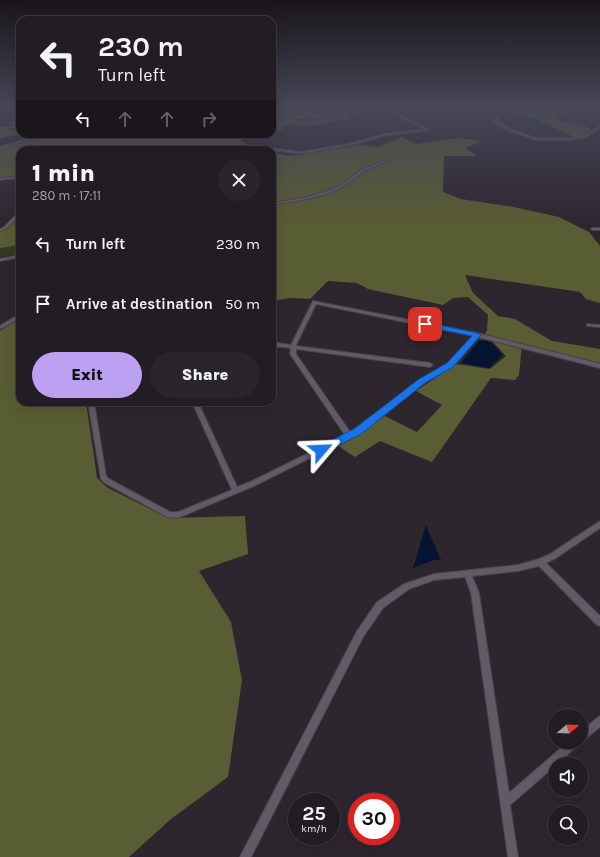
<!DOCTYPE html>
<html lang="en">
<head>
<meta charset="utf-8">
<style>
  body { margin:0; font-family:Karla,sans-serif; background:#2a252b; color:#f1f3f6; height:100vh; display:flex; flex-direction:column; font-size:15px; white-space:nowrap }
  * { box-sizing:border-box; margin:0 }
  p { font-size:13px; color:#a2a1a6 }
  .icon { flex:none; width:22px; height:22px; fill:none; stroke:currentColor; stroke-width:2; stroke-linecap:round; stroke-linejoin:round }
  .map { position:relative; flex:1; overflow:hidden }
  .sheet { position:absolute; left:16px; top:146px; width:260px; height:260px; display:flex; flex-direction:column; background:#221c23; border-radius:12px; box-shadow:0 4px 16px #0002,0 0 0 1px #3f3a41 }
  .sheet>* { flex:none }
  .hud { position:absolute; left:16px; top:16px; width:260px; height:122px; border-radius:12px; box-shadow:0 4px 16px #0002,0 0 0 1px #3f3a41; background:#221c23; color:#f1f3f6; overflow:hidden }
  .needle { width:26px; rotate:71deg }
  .fabs { position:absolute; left:548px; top:709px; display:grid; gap:8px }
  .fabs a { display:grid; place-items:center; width:40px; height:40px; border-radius:50%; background:#221c23; box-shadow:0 4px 16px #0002,0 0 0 1px #3f3a41; font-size:20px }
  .speed { position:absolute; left:288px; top:793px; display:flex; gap:8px; font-size:20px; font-weight:700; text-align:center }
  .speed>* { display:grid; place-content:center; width:52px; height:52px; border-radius:50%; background:#221c23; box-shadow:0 4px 16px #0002,0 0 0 1px #3f3a41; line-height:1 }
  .speed small { font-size:10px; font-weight:400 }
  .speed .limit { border:6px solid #d22; background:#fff; color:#111 }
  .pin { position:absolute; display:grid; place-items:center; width:34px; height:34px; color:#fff; margin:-17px; border-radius:8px; box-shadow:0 2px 6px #0006 }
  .me { position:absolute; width:44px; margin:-22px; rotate:64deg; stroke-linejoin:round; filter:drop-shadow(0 0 3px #0008) }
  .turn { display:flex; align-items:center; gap:14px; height:84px; padding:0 16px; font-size:18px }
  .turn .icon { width:52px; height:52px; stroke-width:2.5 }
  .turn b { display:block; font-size:28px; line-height:34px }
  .lanes { display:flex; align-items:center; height:38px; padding:0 16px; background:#0003; justify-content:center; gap:20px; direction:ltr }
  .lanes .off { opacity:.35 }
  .round { display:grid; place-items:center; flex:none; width:42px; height:42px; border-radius:21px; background:#2a252b }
  .overview { display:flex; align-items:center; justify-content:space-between; height:68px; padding:0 16px }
  h1 { font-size:24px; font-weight:800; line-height:30px }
  .cta { display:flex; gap:8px; margin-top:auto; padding:8px 16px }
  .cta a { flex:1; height:46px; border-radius:24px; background:#bca0f2; color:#111; font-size:16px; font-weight:800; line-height:46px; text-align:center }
  .cta a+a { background:#2a252b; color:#f1f3f6 }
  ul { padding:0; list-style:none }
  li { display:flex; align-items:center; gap:12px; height:60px; padding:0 16px }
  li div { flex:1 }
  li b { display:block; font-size:15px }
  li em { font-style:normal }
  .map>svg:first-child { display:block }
  .green { fill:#363821 }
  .forest { fill:#595d33 }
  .water { fill:#051431 }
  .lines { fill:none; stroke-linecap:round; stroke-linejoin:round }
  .street-casing { stroke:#49434a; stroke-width:2 }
  .secondary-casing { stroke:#49434a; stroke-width:2 }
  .street { fill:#625a64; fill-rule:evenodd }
  .secondary { fill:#625a64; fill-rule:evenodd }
  .route { fill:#1a73e8; stroke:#114b97 }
</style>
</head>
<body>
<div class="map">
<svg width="600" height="857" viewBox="0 0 600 857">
  <rect width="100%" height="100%" fill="#2d262f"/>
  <path class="green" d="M20 225V254L0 257V243Z"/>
  <path class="forest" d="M0 105H7V108L20 112V125L11 126 8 123 18 115 0 111Z
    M272 105H306L307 108C316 107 331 105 337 111L312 114 272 116Z
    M506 105H583L556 115 555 118 563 122 578 124 590 128V132L574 137 531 117H521Z
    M350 114 353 115 346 117 352 120C337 119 328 123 313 125 302 126 292 124 282 127L285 129 272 131V118H290L307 123 322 117Z
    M20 127V134H24L0 138V131Z
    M47 134H255L246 135 241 140 251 149 257 150H20V176L0 178V150Z
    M402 137 416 144 459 138 481 141 465 148 477 156H444L443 192 461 199 514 207 559 217 589 232 600 246V303L586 299 580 292 465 275 473 293 498 316 515 319 552 341 600 349V363L522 344 519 375 515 380 491 378 432 462 380 441 355 457 337 445 385 416 417 432 442 405 416 391 456 364 490 369 506 356 492 341 480 339 487 331 488 315 468 297 453 298 443 305 368 289 357 283 328 281 310 299 290 298 272 301V153L293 156 360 145 379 147Z
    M20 214V245L0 248V232Z
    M16 320H20V402H86L97 478 108 488 168 518 245 516 248 554 199 571 231 622 242 680 228 777 171 819 129 857H0V331Z"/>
  <path class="water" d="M483 340 491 342 503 355 489 368 461 363 479 341Z
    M426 525 441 560H434L413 568Z"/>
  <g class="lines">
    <g class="street-casing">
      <path id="street" d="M386 105H388L399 114 429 130 383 136 352 145 301 154 257 148 203 150 205 149 257 146 301 152 352 143 383 134 425 129 397 116Z
        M502 105H507L504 106V109L497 121 506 127 536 138H571L585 135 600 126V128L587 137 571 140H536L504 129 494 122 502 109Z
        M43 134H47L0 149V147Z
        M385 160 388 161 363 172 341 188 327 194 303 200 272 205V203L303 198 325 192 339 186 361 170Z
        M20 176V178L0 180V178Z
        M19 212H20V215L6 229 0 231V229L4 227Z
        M592 228H600V230H593L591 229Z
        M20 255V257L0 261V259Z
        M313 301 477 333 585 360 600 364V368L478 337 457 362 424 382 360 433 254 486 180 517 178 518 167 517 105 483 101 479 88 402H94L106 476 109 479 170 512H178L232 490 192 402H198L237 487 250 482 345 435 290 354 291 348 272 346V342L291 345ZM316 304 474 336 453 360 420 380 356 429 350 432 296 354V349L430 367 433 365 430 363 296 346 297 343Z
        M18 315H20V318L0 329V326Z
        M587 324 600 325V327L587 326Z
        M600 521V528L556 558 546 563 600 616V626L597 625 539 566 518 571 472 576 479 593 509 793 568 742H580L578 745 557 764H555V766L510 805 518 857H508L471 593 465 577 434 580 409 589 383 608 363 637 251 857H240L357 631 377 602 404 584 434 574 518 565 539 559 550 554Z
        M600 716V727L584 740 581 742V731L597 718Z"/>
    </g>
    <g class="secondary-casing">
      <path id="secondary" d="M376 105H381C357 118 300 118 272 119V117L339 112Z
        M20 125V127L0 130V128Z"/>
    </g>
    <use href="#street" class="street"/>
    <use href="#secondary" class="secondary"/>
  </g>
  <linearGradient id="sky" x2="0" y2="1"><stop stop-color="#19151a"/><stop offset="0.47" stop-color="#464758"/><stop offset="1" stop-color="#464758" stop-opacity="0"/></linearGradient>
  <rect width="600" height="225" fill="url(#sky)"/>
  <path class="route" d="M425 322 477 333 481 335 453 367 425 383 361 434 325 452H318L317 450 318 447 354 429 419 379 447 363 472 336 422 326V323Z"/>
</svg>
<div class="fabs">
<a><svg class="needle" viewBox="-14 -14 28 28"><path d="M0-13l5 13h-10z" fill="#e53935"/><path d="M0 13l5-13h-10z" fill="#a2a1a6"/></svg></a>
<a><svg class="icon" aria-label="sound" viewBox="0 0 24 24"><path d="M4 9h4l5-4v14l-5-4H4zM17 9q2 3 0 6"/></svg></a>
<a><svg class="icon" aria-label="search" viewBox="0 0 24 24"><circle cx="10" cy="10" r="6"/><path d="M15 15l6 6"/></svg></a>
</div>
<div class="speed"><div>25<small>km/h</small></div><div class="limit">30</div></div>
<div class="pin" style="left:425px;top:324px;background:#d93025"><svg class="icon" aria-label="arrive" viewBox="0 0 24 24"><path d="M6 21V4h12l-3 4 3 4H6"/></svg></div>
<svg class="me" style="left:321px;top:450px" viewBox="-20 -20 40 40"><path d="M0-17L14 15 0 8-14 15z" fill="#1a73e8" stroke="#fff" stroke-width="4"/></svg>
<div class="hud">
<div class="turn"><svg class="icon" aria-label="left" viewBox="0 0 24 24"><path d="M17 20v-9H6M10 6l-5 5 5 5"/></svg><div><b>230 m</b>Turn left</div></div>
<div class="lanes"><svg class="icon" aria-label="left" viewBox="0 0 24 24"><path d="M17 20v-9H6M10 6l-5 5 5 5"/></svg><svg class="icon off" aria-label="ahead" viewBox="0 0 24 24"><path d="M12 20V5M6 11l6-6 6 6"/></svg><svg class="icon off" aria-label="ahead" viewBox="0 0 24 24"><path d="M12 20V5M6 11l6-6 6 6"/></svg><svg class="icon off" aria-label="right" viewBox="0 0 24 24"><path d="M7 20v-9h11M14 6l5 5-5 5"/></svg></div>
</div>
<section class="sheet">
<div class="overview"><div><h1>1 min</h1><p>280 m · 17:11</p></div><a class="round"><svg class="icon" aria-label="close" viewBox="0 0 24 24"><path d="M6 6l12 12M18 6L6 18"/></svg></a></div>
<ul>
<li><svg class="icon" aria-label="left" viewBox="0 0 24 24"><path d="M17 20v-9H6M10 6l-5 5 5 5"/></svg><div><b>Turn left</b></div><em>230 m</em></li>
<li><svg class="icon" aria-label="arrive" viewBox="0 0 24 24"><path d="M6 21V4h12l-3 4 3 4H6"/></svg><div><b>Arrive at destination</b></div><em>50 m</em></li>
</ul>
<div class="cta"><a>Exit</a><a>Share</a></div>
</section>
</div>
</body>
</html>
